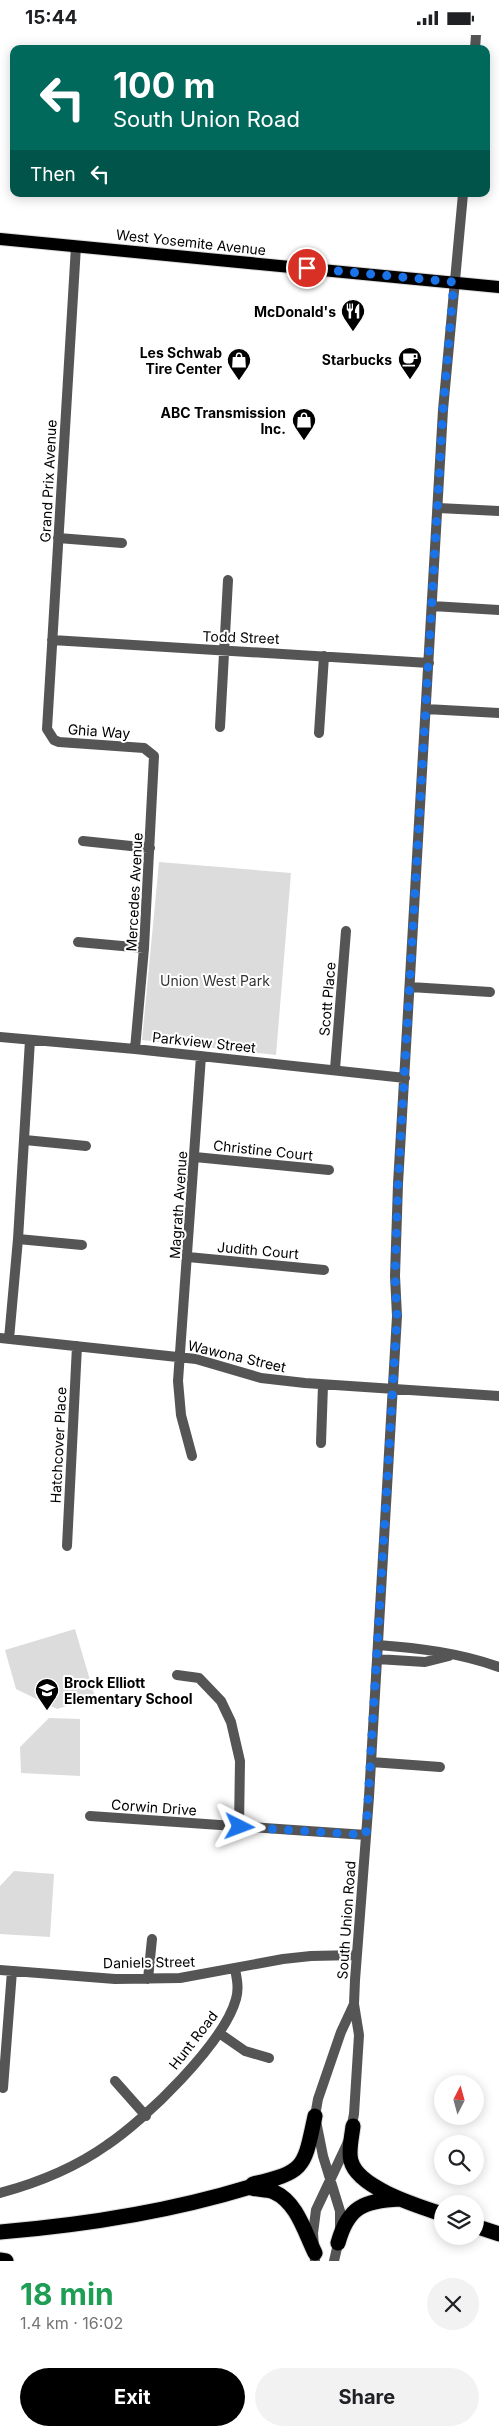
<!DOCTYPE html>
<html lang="en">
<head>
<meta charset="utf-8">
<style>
  body { margin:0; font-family:Inter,sans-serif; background:#f2f2f2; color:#202124; height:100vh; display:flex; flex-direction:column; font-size:19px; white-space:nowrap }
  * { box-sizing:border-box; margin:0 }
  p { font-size:16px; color:#757577 }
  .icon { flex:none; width:28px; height:28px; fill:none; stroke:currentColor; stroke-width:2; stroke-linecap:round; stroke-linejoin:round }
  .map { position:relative; height:2226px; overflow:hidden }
  .sheet { display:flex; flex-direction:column; background:#fff; flex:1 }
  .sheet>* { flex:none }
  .top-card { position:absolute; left:10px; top:10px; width:480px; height:152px; border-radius:10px; box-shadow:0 2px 12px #0003; background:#00695c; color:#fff; overflow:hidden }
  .needle { width:32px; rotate:6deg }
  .tools { position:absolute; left:434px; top:2040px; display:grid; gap:10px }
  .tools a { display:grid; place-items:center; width:50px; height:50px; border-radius:50%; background:#fff; box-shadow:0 2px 12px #0003; font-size:25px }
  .pin { position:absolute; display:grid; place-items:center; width:42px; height:42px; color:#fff; margin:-21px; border:2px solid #fff; border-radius:50%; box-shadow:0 1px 5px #0007 }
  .me { position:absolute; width:55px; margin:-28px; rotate:93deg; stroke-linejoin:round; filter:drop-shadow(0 0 4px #0008) }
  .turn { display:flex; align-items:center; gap:18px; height:105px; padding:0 20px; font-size:22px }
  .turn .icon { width:65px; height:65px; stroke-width:2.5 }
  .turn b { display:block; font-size:35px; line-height:42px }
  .then { display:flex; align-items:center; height:48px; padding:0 20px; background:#0003; gap:10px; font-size:19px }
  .round { display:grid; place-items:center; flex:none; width:52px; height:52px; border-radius:26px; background:#f2f2f2 }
  .overview { display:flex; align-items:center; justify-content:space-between; height:85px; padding:0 20px }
  h1 { font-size:30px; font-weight:700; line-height:38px; color:#1e9e55 }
  .button { display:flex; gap:10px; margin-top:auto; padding:10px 20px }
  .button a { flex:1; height:58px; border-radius:30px; background:#000; color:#fff; font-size:20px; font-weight:700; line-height:58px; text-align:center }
  .button a+a { background:#f2f2f2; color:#202124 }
  .status { display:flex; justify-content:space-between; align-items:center; height:35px; padding:0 25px; background:#fff; direction:ltr }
  .status svg { height:14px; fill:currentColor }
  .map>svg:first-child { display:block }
  .green { fill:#dcdcdc }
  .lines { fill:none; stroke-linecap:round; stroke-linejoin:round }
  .major-casing { stroke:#dbdbdb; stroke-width:14 }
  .highway-casing { stroke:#dbdbdb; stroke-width:17 }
  .minor { stroke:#555; stroke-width:10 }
  .major { stroke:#000; stroke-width:12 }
  .highway { stroke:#000; stroke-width:15 }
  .route { stroke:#1a73e8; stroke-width:9; stroke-dasharray:0 16.2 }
  .labels { text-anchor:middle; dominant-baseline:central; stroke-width:4; stroke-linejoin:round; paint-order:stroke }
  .street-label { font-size:14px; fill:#000; stroke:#fff }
  .poi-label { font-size:14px; font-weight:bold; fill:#000; stroke:#fff; text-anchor:end }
  .park-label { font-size:14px; fill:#333; stroke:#fff }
</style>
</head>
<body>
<div class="status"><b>15:44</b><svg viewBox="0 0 49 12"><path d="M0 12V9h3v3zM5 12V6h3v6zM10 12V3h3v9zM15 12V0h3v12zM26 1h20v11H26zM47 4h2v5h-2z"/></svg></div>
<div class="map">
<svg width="499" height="2226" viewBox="0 0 499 2226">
  <rect width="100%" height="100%" fill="#fff"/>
  <path class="green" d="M159 827 291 838 276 1020 142 1005Z
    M75 1594 95 1662 57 1674 16 1654 5 1615Z
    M49 1683 80 1684V1741L21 1738 20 1712Z
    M14 1836 54 1839 50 1902 0 1899V1851Z"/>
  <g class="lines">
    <g class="major-casing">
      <path id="major" d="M0 204 499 252"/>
    </g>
    <g class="highway-casing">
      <path id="highway" d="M353 2091C352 2101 348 2116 351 2126 358 2153 418 2171 442 2179
        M252 2153C259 2155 267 2154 274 2157 297 2167 305 2198 315 2218
        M475 2191 499 2199
        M0 2197C85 2190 168 2177 250 2152L253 2149C306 2137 304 2132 315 2081
        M338 2208C348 2172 363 2166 399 2164
        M0 2225 6 2226"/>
    </g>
    <path class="minor" d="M475 14 476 0
      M76 211 47 694 54 705 59 707 144 713 154 721 144 913 135 1014
      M438 473 499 476
      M58 503 122 508
      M432 571 499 575
      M52 605 429 628
      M426 674 499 678
      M220 692 228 545
      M319 698 324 621
      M83 806 150 813
      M78 907 144 913
      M410 952 490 957
      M0 1002 135 1014 405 1043
      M335 1034 346 896
      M25 1105 86 1111
      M195 1122 329 1135
      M18 1204 82 1210
      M188 1222 324 1235
      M0 1303 196 1324 261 1343 305 1348 499 1361
      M9 1304 18 1204 30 1005
      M321 1408 323 1350
      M192 1421 181 1380 178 1346 201 1021
      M67 1511 77 1311
      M378 1610C419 1613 460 1618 499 1632
      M377 1624 425 1627 449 1621
      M177 1640 199 1643 221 1666 231 1687 240 1726 239 1792
      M371 1727 440 1732
      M90 1781 366 1800
      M0 1935 115 1944 180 1943 283 1924 311 1921 357 1920
      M148 1944 152 1904
      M219 1998 245 2016 269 2023
      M115 2046 146 2081
      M3 2053 12 1936
      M0 2158C37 2148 76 2132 107 2110 145 2085 224 2008 236 1964 239 1954 237 1944 235 1934
      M315 2226 313 2198 316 2175 349 2105 354 2079 359 2000 354 1969 355 1945 369 1762 397 1281 395 1241 398 1149 443 375 463 159
      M334 2226 340 2200V2176L323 2121 315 2081 318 2064 341 1997 354 1969"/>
    <use href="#major" class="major"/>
    <use href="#highway" class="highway"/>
  </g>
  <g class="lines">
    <path class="route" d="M240 1792 366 1800 397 1282 395 1241 398 1149 443 375 454 247 307 233"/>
  </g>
  <defs>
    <g id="restaurant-pin" transform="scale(1.25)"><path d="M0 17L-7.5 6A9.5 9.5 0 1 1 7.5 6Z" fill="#000" stroke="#fff"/><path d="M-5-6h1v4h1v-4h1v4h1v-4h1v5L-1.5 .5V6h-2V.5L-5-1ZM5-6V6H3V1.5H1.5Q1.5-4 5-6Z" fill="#fff"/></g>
    <g id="cafe-pin" transform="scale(1.25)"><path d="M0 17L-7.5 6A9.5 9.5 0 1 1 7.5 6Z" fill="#000" stroke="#fff"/><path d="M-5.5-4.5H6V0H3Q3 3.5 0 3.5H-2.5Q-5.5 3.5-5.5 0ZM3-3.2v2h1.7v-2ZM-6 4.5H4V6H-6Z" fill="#fff"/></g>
    <g id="shop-pin" transform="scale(1.25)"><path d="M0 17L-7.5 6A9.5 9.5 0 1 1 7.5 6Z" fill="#000" stroke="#fff"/><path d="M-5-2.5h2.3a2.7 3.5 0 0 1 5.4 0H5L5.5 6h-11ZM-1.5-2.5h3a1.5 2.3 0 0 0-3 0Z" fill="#fff"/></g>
    <g id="school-pin" transform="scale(1.25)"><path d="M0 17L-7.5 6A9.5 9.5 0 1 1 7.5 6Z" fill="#000" stroke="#fff"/><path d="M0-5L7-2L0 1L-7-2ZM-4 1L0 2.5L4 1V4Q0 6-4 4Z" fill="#fff"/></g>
  </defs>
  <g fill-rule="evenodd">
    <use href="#restaurant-pin" x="353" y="276"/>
    <use href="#cafe-pin" x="410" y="324"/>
    <use href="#shop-pin" x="239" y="325"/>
    <use href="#shop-pin" x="304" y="385"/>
    <use href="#school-pin" x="47" y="1655"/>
  </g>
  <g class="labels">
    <g class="street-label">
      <text transform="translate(191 207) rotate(6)">West Yosemite Avenue</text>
      <text transform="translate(48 446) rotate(-87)">Grand Prix Avenue</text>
      <text transform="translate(241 602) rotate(2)">Todd Street</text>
      <text transform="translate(99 696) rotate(4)">Ghia Way</text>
      <text transform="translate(134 857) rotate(-87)">Mercedes Avenue</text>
      <text transform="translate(327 964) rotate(-85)">Scott Place</text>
      <text transform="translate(204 1007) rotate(6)">Parkview Street</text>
      <text transform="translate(263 1115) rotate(6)">Christine Court</text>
      <text transform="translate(178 1170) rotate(-86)">Magrath Avenue</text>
      <text transform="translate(258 1215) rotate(5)">Judith Court</text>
      <text transform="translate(237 1321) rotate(13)">Wawona Street</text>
      <text transform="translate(58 1410) rotate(-87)">Hatchcover Place</text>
      <text transform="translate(154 1772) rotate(4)">Corwin Drive</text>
      <text transform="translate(346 1885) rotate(-86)">South Union Road</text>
      <text transform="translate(149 1927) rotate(-1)">Daniels Street</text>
      <text transform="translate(193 2005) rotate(-52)">Hunt Road</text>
    </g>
    <g class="poi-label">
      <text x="336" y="276">McDonald's</text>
      <text x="222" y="317">Les Schwab<tspan x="222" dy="16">Tire Center</tspan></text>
      <text x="392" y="324">Starbucks</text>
      <text x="286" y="377">ABC Transmission<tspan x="286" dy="16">Inc.</tspan></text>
      <text x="64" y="1647" text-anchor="start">Brock Elliott<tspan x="64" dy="16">Elementary School</tspan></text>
    </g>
    <g class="park-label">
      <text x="215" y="945">Union West Park</text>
    </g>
  </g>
</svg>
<div class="tools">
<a><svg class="needle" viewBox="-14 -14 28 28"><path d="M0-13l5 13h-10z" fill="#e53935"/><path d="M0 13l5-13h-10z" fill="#757577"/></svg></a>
<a><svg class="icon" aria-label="search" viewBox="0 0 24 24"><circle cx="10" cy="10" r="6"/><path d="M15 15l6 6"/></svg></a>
<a><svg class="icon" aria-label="layers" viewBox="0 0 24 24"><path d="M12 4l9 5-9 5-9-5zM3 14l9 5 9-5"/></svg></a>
</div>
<div class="pin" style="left:307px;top:233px;background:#d93025"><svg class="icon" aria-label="arrive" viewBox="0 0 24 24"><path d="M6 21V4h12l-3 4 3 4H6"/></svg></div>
<svg class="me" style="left:240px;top:1792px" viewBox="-20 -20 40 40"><path d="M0-17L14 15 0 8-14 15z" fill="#1a73e8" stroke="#fff" stroke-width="4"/></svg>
<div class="top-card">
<div class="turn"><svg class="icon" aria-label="left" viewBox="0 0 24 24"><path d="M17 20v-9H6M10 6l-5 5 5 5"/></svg><div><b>100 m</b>South Union Road</div></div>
<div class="then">Then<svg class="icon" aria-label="left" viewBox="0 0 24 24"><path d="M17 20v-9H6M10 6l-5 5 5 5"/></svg></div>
</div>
</div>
<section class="sheet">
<div class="overview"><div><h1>18 min</h1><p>1.4 km · 16:02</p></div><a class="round"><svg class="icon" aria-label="close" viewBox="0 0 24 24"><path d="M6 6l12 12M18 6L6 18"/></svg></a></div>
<div class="button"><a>Exit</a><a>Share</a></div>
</section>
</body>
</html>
